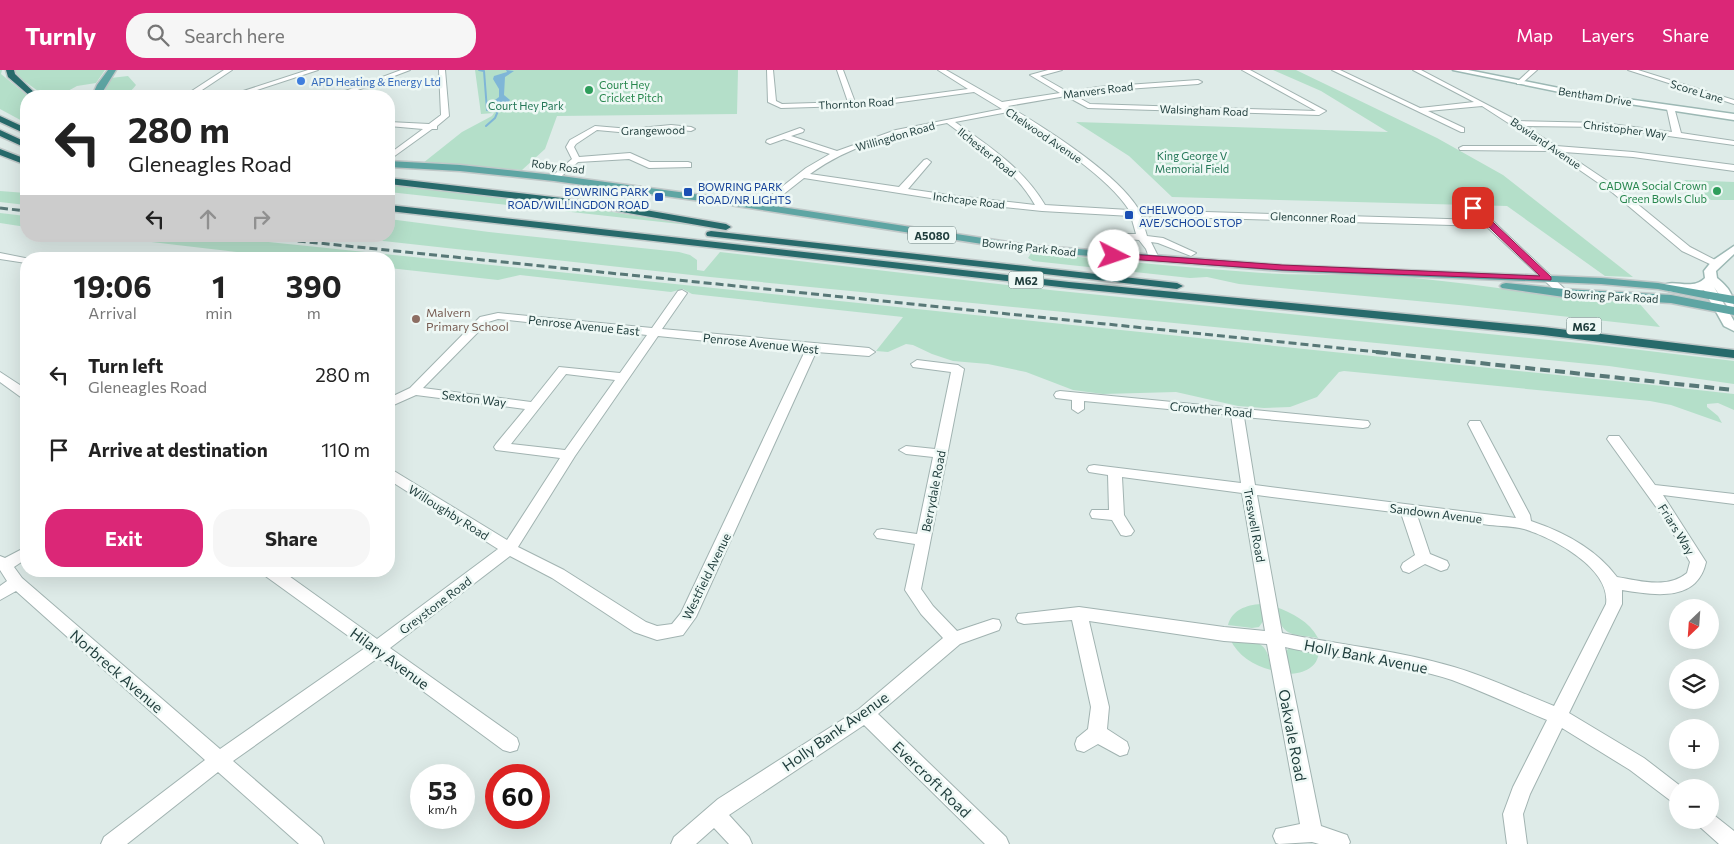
<!DOCTYPE html>
<html lang="en">
<head>
<meta charset="utf-8">
<style>
  body { margin:0; font-family:Commissioner,sans-serif; background:#f6f6f6; color:#222; height:100vh; display:flex; flex-direction:column; font-size:19px; white-space:nowrap }
  * { box-sizing:border-box; margin:0 }
  p { font-size:16px; color:#767676 }
  .icon { flex:none; width:28px; height:28px; fill:none; stroke:currentColor; stroke-width:2; stroke-linecap:round; stroke-linejoin:round }
  .map { position:relative; flex:1; overflow:hidden }
  .details { position:absolute; left:20px; top:182px; width:375px; height:325px; display:flex; flex-direction:column; background:#fff; border-radius:20px; box-shadow:0 5px 20px #0002 }
  .details>* { flex:none }
  .guide { position:absolute; left:20px; top:20px; width:375px; height:152px; border-radius:20px; box-shadow:0 5px 20px #0002; background:#fff; color:#222; overflow:hidden }
  .needle { width:32px; rotate:205deg }
  .fabs { position:absolute; left:1669px; top:529px; display:grid; gap:10px }
  .fabs a { display:grid; place-items:center; width:50px; height:50px; border-radius:50%; background:#fff; box-shadow:0 5px 20px #0002; font-size:25px }
  .speed { position:absolute; left:410px; top:694px; display:flex; gap:10px; font-size:25px; font-weight:700; text-align:center }
  .speed>* { display:grid; place-content:center; width:65px; height:65px; border-radius:50%; background:#fff; box-shadow:0 5px 20px #0002; line-height:1 }
  .speed small { font-size:12px; font-weight:400 }
  .speed .limit { border:8px solid #d22; background:#fff; color:#111 }
  .pin { position:absolute; display:grid; place-items:center; width:42px; height:42px; color:#fff; margin:-21px; border-radius:10px; box-shadow:0 2px 8px #0006 }
  .me { position:absolute; width:55px; margin:-28px; rotate:94deg; stroke-linejoin:round; filter:drop-shadow(0 0 4px #0008) }
  .turn { display:flex; align-items:center; gap:18px; height:105px; padding:0 25px; font-size:22px }
  .turn .icon { width:65px; height:65px; stroke-width:2.5 }
  .turn b { display:block; font-size:35px; line-height:42px }
  .lanes { display:flex; align-items:center; height:48px; padding:0 25px; background:#0003; justify-content:center; gap:25px; direction:ltr }
  .lanes .off { opacity:.35 }
  .eta { display:flex; justify-content:space-evenly; align-items:center; height:85px; text-align:center }
  .eta b { font-size:30px; font-weight:700; line-height:35px }
  .cta { display:flex; gap:10px; margin-top:auto; padding:10px 25px }
  .cta a { flex:1; height:58px; border-radius:20px; background:#db2777; color:#fff; font-size:20px; font-weight:700; line-height:58px; text-align:center }
  .cta a+a { background:#f6f6f6; color:#222 }
  ul { padding:0; list-style:none }
  li { display:flex; align-items:center; gap:15px; height:75px; padding:0 25px }
  li div { flex:1 }
  li b { display:block; font-size:19px }
  li em { font-style:normal }
  header { display:flex; align-items:center; gap:30px; box-sizing:border-box; height:70px; padding:0 25px; background:#db2777; color:#fff }
  header strong { font-size:24px }
  nav { display:flex; gap:28px; margin-inline-start:auto; font-size:18px }
  .search { width:350px; height:45px; background:#f6f6f6; display:flex; align-items:center; gap:12px; box-sizing:border-box; padding:0 18px; border-radius:20px; color:#767676; font-size:19px }
  .map>svg:first-child { display:block }
  .green { fill:#b4dfc9 }
  .water { fill:#7fb6d7 }
  .lines { fill:none; stroke-linecap:round; stroke-linejoin:round }
  .stream { stroke:#7fb6d7; stroke-width:2 }
  .street-casing { stroke:#a1b3b1; stroke-width:2 }
  .secondary-casing { stroke:#9cb8b4; stroke-width:3 }
  .primary-casing { stroke:#c0c8c8; stroke-width:3 }
  .highway-casing { stroke:#c0c8c8; stroke-width:3 }
  .street { fill:#fff; fill-rule:evenodd }
  .secondary { fill:#fff; fill-rule:evenodd }
  .primary { fill:#5ea5a3; fill-rule:evenodd }
  .highway { fill:#276a6b; fill-rule:evenodd }
  .rail-far1 { stroke:#587877; stroke-width:3; stroke-dasharray:8 4; stroke-linecap:butt }
  .rail { stroke:#587877; stroke-width:4; stroke-dasharray:10 5; stroke-linecap:butt }
  .route { fill:#db2777; stroke:#8e194d }
  .shop-dot { fill:#3f7fe0; stroke:#eef8f5; stroke-width:2 }
  .leisure-dot { fill:#2e9e5b; stroke:#eef8f5; stroke-width:2 }
  .transit-dot { fill:#1a4fb4; stroke:#eef8f5; stroke-width:2 }
  .education-dot { fill:#8d6e63; stroke:#eef8f5; stroke-width:2 }
  .labels { text-anchor:middle; dominant-baseline:central; stroke-width:5; stroke-linejoin:round; paint-order:stroke }
  .far-shop-label { font-size:11px; fill:#366cbe; stroke:#eef8f5; text-anchor:start }
  .far-leisure-label { font-size:11px; fill:#27864d; stroke:#eef8f5; text-anchor:start }
  .far-street-label { font-size:11px; fill:#1e3c3b; stroke:#eef8f5 }
  .far-park-label { font-size:11px; fill:#247757; stroke:#eef8f5 }
  .far-transit-label { font-size:11px; fill:#164399; stroke:#eef8f5; text-anchor:start }
  .shield { fill:#eef8f5; stroke:#5c7473; stroke-width:1 }
  .shield-label { font-size:11px; font-weight:bold; fill:#1e3c3b }
  .education-label { font-size:12px; fill:#785e54; stroke:#eef8f5; text-anchor:start }
  .street-label { font-size:12px; fill:#1e3c3b; stroke:#eef8f5 }
  .near-street-label { font-size:15px; fill:#1e3c3b; stroke:#eef8f5 }
</style>
</head>
<body>
<header>
<strong>Turnly</strong>
<div class="search"><svg class="icon" aria-label="search" viewBox="0 0 24 24"><circle cx="10" cy="10" r="6"/><path d="M15 15l6 6"/></svg>Search here</div>
<nav><a>Map</a><a>Layers</a><a>Share</a></nav>
</header>
<div class="map">
<svg width="1734" height="774" viewBox="0 0 1734 774">
  <rect width="100%" height="100%" fill="#deebe8"/>
  <path class="green" d="M0 0H2L1 4 28 26H26V53L0 39Z
    M13 0H105L96 13 77 16 66 22 68 24 90 26H45L13 3Z
    M475 0H738L737 44 557 46 545 79 522 100 423 93 462 62 492 46 494 43 481 44Z
    M1273 0H1296L1437 68 1503 105 1633 207 1605 206 1507 136 1172 127 1129 86 1076 52 1388 62 1321 21Z
    M128 6 136 15C127 28 116 26 102 26L111 8Z
    M1684 110 1734 112V130H1711Z
    M389 114 545 131 698 156 389 122Z
    M0 121 26 123V135L0 132Z
    M0 143 26 146V157L0 153Z
    M389 149 489 162 679 182 690 185 697 190V200L704 201 720 182 1050 220 1589 274 1734 291V314L1609 296 710 207 338 166H389Z
    M100 166H210L1644 314 1734 324V340L1718 333 1707 334V337L1718 346 1722 353 1671 335 1650 331 1344 301 1339 302 1317 327 1290 337 1264 338 1238 336 1176 322 1103 324 1073 320 1026 302 988 294 953 291 932 284 913 275 906 274 888 282 876 281 903 247 692 224 683 219 671 222 520 205 498 210 389 198V189H297Z
    M1032 182C1109 190 1186 198 1262 203 1313 206 1363 203 1414 208 1489 215 1564 229 1639 233L1660 257 1459 235 1239 214 1207 207 1190 208 1033 191 1028 188Z
    M1261 534 1264 550 1259 557 1252 558 1228 555C1232 540 1246 535 1261 534Z
    M1276 537C1292 543 1309 551 1318 568 1289 563 1282 568 1276 537Z
    M1230 569C1258 573 1267 568 1271 600 1253 595 1238 586 1230 569Z
    M1295 577 1319 581C1318 598 1304 603 1289 604L1285 582 1288 579Z"/>
  <path class="water" d="M506 0 514 1 505 7 504 25 510 30 506 35 496 36 495 30 499 27V19L493 9 494 6 507 2Z"/>
  <g class="lines">
    <path class="stream" d="M479 0 484 1 487 40 498 41 495 48 486 56"/>
    <g class="street-casing">
      <path id="street" d="M224 0H232L193 26H184Z
        M308 0H318L239 26H228Z
        M401 0H410L342 26H332Z
        M439 0H445L449 46 437 56V59H432L389 90V84L423 59 389 56V52L429 54 441 45Z
        M767 0H773L776 31 782 34 848 32 837 0H843L855 32 879 31 968 19 938 0H946L1002 32 1060 23 1030 5 1048 0H1062L1040 6 1068 22 1098 17 1198 10 1202 12 1198 14 1098 21 1074 25 1090 34 1316 41 1242 0H1250L1326 41 1319 45 1088 38 1066 26 1008 36C1045 58 1118 104 1139 140L1480 150 1468 138 1473 135 1493 151 1569 223 1568 225H1560L1486 156 1141 146 1147 166 1163 168 1196 183 1191 186 1158 173 1151 172 1159 188 1154 191 1150 190 1146 179 1139 170 1128 169 1099 179 1094 176 1124 164H1136L1131 146 1042 141 956 132 804 108 771 134H765V130L806 98 830 84 784 69 770 74 766 72 767 70 800 58 804 60 803 62 791 66 837 81 896 60 1002 39 974 22 879 35 781 38 768 32ZM1008 42C1042 64 1108 106 1129 140L1045 135C1024 99 989 76 955 52ZM947 53C979 77 1015 99 1035 135L956 126 908 119 931 92 927 89 924 90 899 117 810 104C850 75 899 62 947 53Z
        M1332 0H1340L1420 38 1474 32 1413 0H1421L1518 51 1603 53 1672 62 1667 39 1674 37 1681 63 1734 71V75L1603 57 1525 56 1556 76 1633 82 1734 95V101L1633 87 1564 82 1619 119 1690 177 1721 193 1720 195H1712L1682 181 1613 123 1552 81 1460 80 1459 78 1463 76H1544L1482 36 1428 41 1464 58V62H1461Z
        M1530 0H1537L1521 14H1517V12Z
        M1628 0H1638L1734 30V34Z
        M671 55 691 57 695 59 691 61 671 59 630 63 597 60 576 74 574 77 579 87 630 83 650 92H688L691 93V97L649 98 629 89 578 92 557 110 550 108 572 89 566 77 570 70 595 56 630 59Z
        M0 183 30 189H26V193L0 189Z
        M682 220 687 223 662 259 869 278 875 282 869 286 816 282 696 547 683 565 657 570 634 562 552 508 510 486 390 578 517 668 519 674 517 680 510 682 503 680 378 588 233 691 321 767 324 774H299L218 702 127 774H101L104 767 205 690 16 521 0 530V516L7 511 0 500V486L5 488 26 477V489L14 497 22 508 220 679 365 578 264 505 262 501H282L377 569 498 479 389 410V400L394 401 507 470 560 388 496 380 494 377 496 374 525 339 416 325 389 337V328L410 318 480 247 498 243 652 258 678 221ZM498 249 647 265 620 303 559 297 531 332 423 318 488 252ZM658 266 805 281 681 543 672 554 657 556 646 552 564 500 518 477 575 386ZM566 304 615 310 565 380 511 374Z
        M917 290 958 295 964 299 921 519 933 536 957 561 993 549 999 550 1001 555 999 560 960 574 878 644 1006 767 1009 774H985L864 655 729 745 749 767 752 774H729L714 758 696 774H671L674 767 718 729 859 639 943 568 921 544 905 520 915 474 877 468 874 464 877 460 882 459 917 464 933 387 906 384 899 380 906 376 935 379 951 302 913 297 911 294Z
        M0 302 26 319V329L22 328 0 312Z
        M1060 321 1368 351 1370 354 1368 357 1363 358 1244 347 1255 415 1516 448 1468 354 1470 351H1480L1530 445 1531 451C1564 462 1596 479 1617 507 1640 511 1668 519 1687 503L1690 492 1664 448 1607 369 1609 366H1619L1655 415 1734 424V434L1663 425 1706 492C1697 533 1654 525 1622 520V534L1569 643 1644 688 1683 718H1678V734L1671 731 1630 700 1562 658 1530 724 1523 744 1527 774H1507L1503 744 1513 717 1547 650C1516 637 1484 622 1452 610 1401 593 1338 589 1285 577L1321 756 1347 765 1350 772 1349 774H1319L1312 772 1279 774 1276 773 1273 766 1276 759 1300 754 1267 574 1224 571 1089 551 1109 637 1107 659 1127 672 1129 678 1127 684 1120 686 1098 674 1084 682 1077 680 1075 674 1077 668 1088 659 1091 637 1072 550 1024 554 1018 552 1016 548 1018 544 1079 537 1224 557 1265 561 1242 423 1122 407 1124 445 1134 461 1131 465 1126 466 1121 465 1112 450 1092 448 1090 444 1092 440H1109L1108 405 1089 402 1087 399 1089 396 1094 395 1241 413 1231 345 1084 331V339L1078 343 1072 339V330L1056 328 1054 325 1056 322ZM1257 425 1401 443 1415 485 1403 493 1401 497 1403 501 1409 503 1425 494 1441 501 1447 499 1449 495 1447 491 1430 484 1417 445C1441 448 1465 451 1489 455 1500 456 1513 456 1524 459 1553 468 1611 498 1606 534L1554 636C1521 623 1488 607 1454 597 1398 580 1339 575 1282 563Z
        M1710 742 1734 761V774H1719L1700 757 1697 750H1710Z"/>
    </g>
    <g class="secondary-casing">
      <path id="secondary" d="M1453 0H1468L1584 23 1734 44V50L1584 27Z
        M1734 176V184L1716 201 1717 208C1729 218 1734 224 1734 241L1730 240 1714 217 1734 251V261L1724 256 1704 220C1692 223 1670 225 1661 217 1672 207 1691 222 1705 208L1704 201 1712 191Z"/>
    </g>
    <g class="primary-casing">
      <path id="primary" d="M108 0H116L100 26H92L97 15Z
        M389 91 460 95 554 105 723 128 1027 175 1282 195 1601 208 1658 213 1734 226V234L1658 219 1601 214 1282 201 1027 181 723 134 554 111 460 101 389 97Z
        M1506 213 1564 219 1671 225 1734 237V245L1671 233 1564 227 1502 218 1500 216 1502 214Z"/>
    </g>
    <g class="highway-casing">
      <path id="highway" d="M6 0H14L15 4 38 26H30L8 7Z
        M0 46 26 58V64L0 52Z
        M0 60 26 72V78L0 66Z
        M0 79 26 89V95L0 85Z
        M389 108 605 133 726 154 731 157 726 160 605 139 389 114Z
        M389 135 1069 212 1543 257 1734 280V288L1543 265 1069 218 389 141Z
        M711 161 1177 213 1183 216 1177 219 707 166 706 164 707 162Z"/>
    </g>
    <use href="#street" class="street"/>
    <use href="#secondary" class="secondary"/>
    <use href="#primary" class="primary"/>
    <use href="#highway" class="highway"/>
    <path class="rail-far1" d="M0 138 26 141
      M250 166 1388 283"/>
    <path class="rail" d="M1376 282 1734 320"/>
  </g>
  <path class="route" d="M1470 136H1476L1551 207V210L1282 200 1114 188 1109 186 1114 183 1282 195 1540 206 1470 139Z"/>
  <circle class="shop-dot" cx="301" cy="11" r="5"/>
  <g class="leisure-dot">
    <circle cx="589" cy="20" r="5"/>
    <circle cx="1717" cy="121" r="5"/>
  </g>
  <g class="transit-dot">
    <rect x="683" y="117" width="10" height="10" rx="2.5"/>
    <rect x="654" y="122" width="10" height="10" rx="2.5"/>
    <rect x="1124" y="140" width="10" height="10" rx="2.5"/>
  </g>
  <circle class="education-dot" cx="416" cy="249" r="5"/>
  <g class="labels">
    <g class="far-shop-label">
      <text x="311" y="11">APD Heating &amp; Energy Ltd</text>
    </g>
    <g class="far-leisure-label">
      <text x="599" y="14">Court Hey<tspan x="599" dy="13">Cricket Pitch</tspan></text>
      <text x="1707" y="115" text-anchor="end">CADWA Social Crown<tspan x="1707" dy="13">Green Bowls Club</tspan></text>
    </g>
    <g class="far-street-label">
      <text transform="translate(1098 20) rotate(-7)">Manvers Road</text>
      <text transform="translate(1697 21) rotate(17)">Score Lane</text>
      <text transform="translate(1595 26) rotate(9)">Bentham Drive</text>
      <text transform="translate(856 33) rotate(-3)">Thornton Road</text>
      <text transform="translate(1204 40) rotate(2)">Walsingham Road</text>
      <text transform="translate(1625 59) rotate(7)">Christopher Way</text>
      <text transform="translate(653 60) rotate(-1)">Grangewood</text>
      <text transform="translate(1044 65) rotate(34)">Chelwood Avenue</text>
      <text transform="translate(895 66) rotate(-16)">Willingdon Road</text>
      <text transform="translate(1546 73) rotate(34)">Bowland Avenue</text>
      <text transform="translate(987 82) rotate(39)">Ilchester Road</text>
      <text transform="translate(558 96) rotate(7)">Roby Road</text>
      <text transform="translate(969 130) rotate(7)">Inchcape Road</text>
      <text transform="translate(1313 147) rotate(2)">Glenconner Road</text>
      <text transform="translate(1029 177) rotate(6)">Bowring Park Road</text>
      <text transform="translate(1611 226) rotate(3)">Bowring Park Road</text>
    </g>
    <g class="far-park-label">
      <text x="526" y="35">Court Hey Park</text>
      <text x="1192" y="85">King George V<tspan x="1192" dy="13">Memorial Field</tspan></text>
    </g>
    <g class="far-transit-label">
      <text x="698" y="116">BOWRING PARK<tspan x="698" dy="13">ROAD/NR LIGHTS</tspan></text>
      <text x="649" y="121" text-anchor="end">BOWRING PARK<tspan x="649" dy="13">ROAD/WILLINGDON ROAD</tspan></text>
      <text x="1139" y="139">CHELWOOD<tspan x="1139" dy="13">AVE/SCHOOL STOP</tspan></text>
    </g>
    <g class="shield">
      <rect x="908" y="156.5" width="48" height="17" rx="4"/>
      <rect x="1008.5" y="201.5" width="35" height="17" rx="4"/>
      <rect x="1566.5" y="247.5" width="35" height="17" rx="4"/>
    </g>
    <g class="shield-label">
      <text x="932" y="165">A5080</text>
      <text x="1026" y="210">M62</text>
      <text x="1584" y="256">M62</text>
    </g>
    <g class="education-label">
      <text x="426" y="242">Malvern<tspan x="426" dy="14">Primary School</tspan></text>
    </g>
    <g class="street-label">
      <text transform="translate(584 255) rotate(6)">Penrose Avenue East</text>
      <text transform="translate(761 273) rotate(6)">Penrose Avenue West</text>
      <text transform="translate(474 328) rotate(7)">Sexton Way</text>
      <text transform="translate(1211 339) rotate(5)">Crowther Road</text>
      <text transform="translate(933 421) rotate(-79)">Berrydale Road</text>
      <text transform="translate(449 442) rotate(32)">Willoughby Road</text>
      <text transform="translate(1436 443) rotate(7)">Sandown Avenue</text>
      <text transform="translate(1255 455) rotate(80)">Treswell Road</text>
      <text transform="translate(1677 459) rotate(58)">Friars Way</text>
      <text transform="translate(706 506) rotate(-64)">Westfield Avenue</text>
      <text transform="translate(435 535) rotate(-37)">Greystone Road</text>
    </g>
    <g class="near-street-label">
      <text transform="translate(1366 586) rotate(11)">Holly Bank Avenue</text>
      <text transform="translate(390 588) rotate(36)">Hilary Avenue</text>
      <text transform="translate(117 601) rotate(41)">Norbreck Avenue</text>
      <text transform="translate(835 661) rotate(-35)">Holly Bank Avenue</text>
      <text transform="translate(1293 665) rotate(79)">Oakvale Road</text>
      <text transform="translate(932 709) rotate(44)">Evercroft Road</text>
    </g>
  </g>
</svg>
<div class="fabs">
<a><svg class="needle" viewBox="-14 -14 28 28"><path d="M0-13l5 13h-10z" fill="#e53935"/><path d="M0 13l5-13h-10z" fill="#767676"/></svg></a>
<a><svg class="icon" aria-label="layers" viewBox="0 0 24 24"><path d="M12 4l9 5-9 5-9-5zM3 14l9 5 9-5"/></svg></a>
<a>+</a>
<a>−</a>
</div>
<div class="speed"><div>53<small>km/h</small></div><div class="limit">60</div></div>
<div class="pin" style="left:1473px;top:138px;background:#d93025"><svg class="icon" aria-label="arrive" viewBox="0 0 24 24"><path d="M6 21V4h12l-3 4 3 4H6"/></svg></div>
<svg class="me" style="left:1114px;top:186px" viewBox="-20 -20 40 40"><circle r="19" fill="#fff"/><path d="M0-13L10 11 0 6-10 11z" fill="#db2777"/></svg>
<div class="guide">
<div class="turn"><svg class="icon" aria-label="left" viewBox="0 0 24 24"><path d="M17 20v-9H6M10 6l-5 5 5 5"/></svg><div><b>280 m</b>Gleneagles Road</div></div>
<div class="lanes"><svg class="icon" aria-label="left" viewBox="0 0 24 24"><path d="M17 20v-9H6M10 6l-5 5 5 5"/></svg><svg class="icon off" aria-label="ahead" viewBox="0 0 24 24"><path d="M12 20V5M6 11l6-6 6 6"/></svg><svg class="icon off" aria-label="right" viewBox="0 0 24 24"><path d="M7 20v-9h11M14 6l5 5-5 5"/></svg></div>
</div>
<section class="details">
<div class="eta">
<div><b>19:06</b><p>Arrival</p></div>
<div><b>1</b><p>min</p></div>
<div><b>390</b><p>m</p></div>
</div>
<ul>
<li><svg class="icon" aria-label="left" viewBox="0 0 24 24"><path d="M17 20v-9H6M10 6l-5 5 5 5"/></svg><div><b>Turn left</b><p>Gleneagles Road</p></div><em>280 m</em></li>
<li><svg class="icon" aria-label="arrive" viewBox="0 0 24 24"><path d="M6 21V4h12l-3 4 3 4H6"/></svg><div><b>Arrive at destination</b></div><em>110 m</em></li>
</ul>
<div class="cta"><a>Exit</a><a>Share</a></div>
</section>
</div>
</body>
</html>
